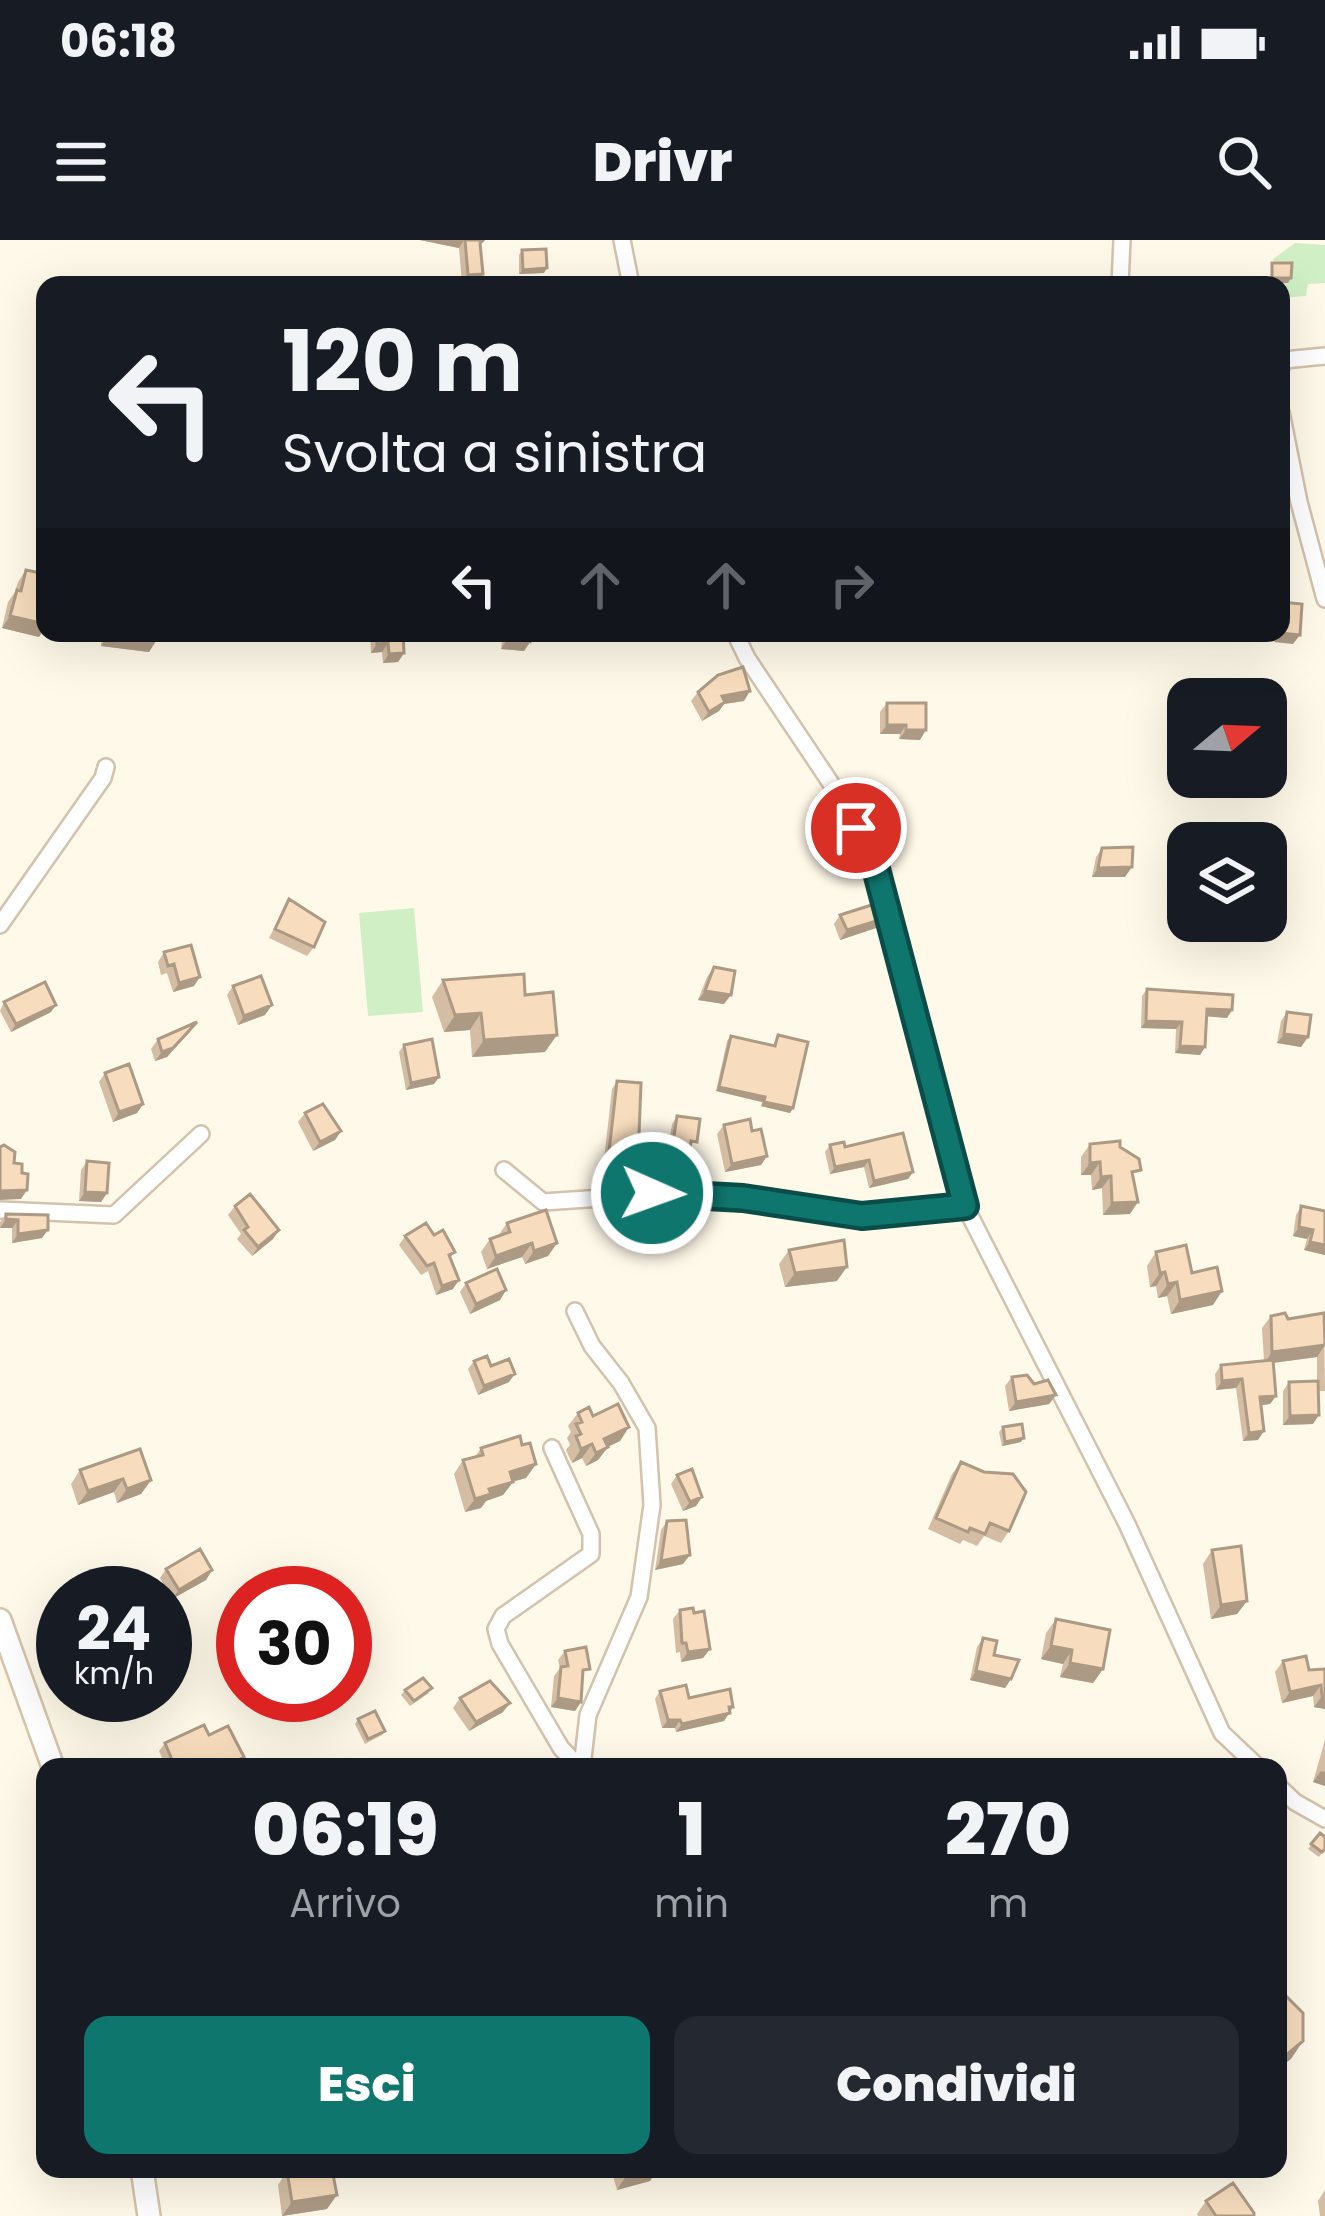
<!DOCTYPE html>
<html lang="it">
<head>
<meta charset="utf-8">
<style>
  body { margin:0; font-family:Poppins,sans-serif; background:#242831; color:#f1f3f6; height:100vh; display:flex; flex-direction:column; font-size:45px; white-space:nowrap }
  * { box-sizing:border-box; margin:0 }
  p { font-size:39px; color:#9ea1a6 }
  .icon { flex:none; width:66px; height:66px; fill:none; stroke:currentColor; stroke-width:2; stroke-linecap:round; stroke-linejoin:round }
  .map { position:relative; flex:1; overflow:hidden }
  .panel { position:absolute; left:36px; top:1518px; width:1251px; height:420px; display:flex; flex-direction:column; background:#171b24; border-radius:24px; box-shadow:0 12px 48px #0002 }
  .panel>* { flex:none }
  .hud { position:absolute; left:36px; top:36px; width:1254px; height:366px; border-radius:24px; box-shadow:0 12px 48px #0002; background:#171b24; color:#f1f3f6; overflow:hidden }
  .needle { width:78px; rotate:71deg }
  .tools { position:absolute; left:1167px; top:438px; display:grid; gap:24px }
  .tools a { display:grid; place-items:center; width:120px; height:120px; border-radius:24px; background:#171b24; box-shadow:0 12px 48px #0002; font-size:60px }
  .speed { position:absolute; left:36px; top:1326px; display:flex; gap:24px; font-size:60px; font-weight:700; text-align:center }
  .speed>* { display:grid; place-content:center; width:156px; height:156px; border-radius:50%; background:#171b24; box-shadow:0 12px 48px #0002; line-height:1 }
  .speed small { font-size:30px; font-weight:400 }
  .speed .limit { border:18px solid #d22; background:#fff; color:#111 }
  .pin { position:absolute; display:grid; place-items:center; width:102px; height:102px; color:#fff; margin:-51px; border:6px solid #fff; border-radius:50%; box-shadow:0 3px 12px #0007 }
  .me { position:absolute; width:132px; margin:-66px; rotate:92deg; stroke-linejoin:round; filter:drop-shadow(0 0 9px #0008) }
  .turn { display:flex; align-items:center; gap:42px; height:252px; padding:0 48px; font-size:54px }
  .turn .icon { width:156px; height:156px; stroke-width:2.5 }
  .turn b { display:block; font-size:84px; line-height:102px }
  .lanes { display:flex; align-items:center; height:114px; padding:0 48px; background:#0003; justify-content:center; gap:60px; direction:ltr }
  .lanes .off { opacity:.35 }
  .eta { display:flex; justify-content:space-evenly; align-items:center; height:204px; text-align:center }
  .eta b { font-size:72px; font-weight:800; line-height:84px }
  .button { display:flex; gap:24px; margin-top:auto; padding:24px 48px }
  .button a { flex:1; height:138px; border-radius:24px; background:#0f766e; color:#fff; font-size:48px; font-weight:800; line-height:138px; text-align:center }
  .button a+a { background:#242831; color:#f1f3f6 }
  .status { display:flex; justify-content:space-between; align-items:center; height:84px; padding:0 60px; background:#171b24; direction:ltr }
  .status svg { height:33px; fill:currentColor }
  header { display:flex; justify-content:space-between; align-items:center; height:156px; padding:0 48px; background:#171b24; font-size:54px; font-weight:800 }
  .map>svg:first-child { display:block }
  .green { fill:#d0efc4 }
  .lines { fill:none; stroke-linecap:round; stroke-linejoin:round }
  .minor-casing { stroke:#d3c2ac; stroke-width:20 }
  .secondary-casing { stroke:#d7c4a9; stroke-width:26 }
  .minor { stroke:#fff; stroke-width:15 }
  .secondary { stroke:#fff; stroke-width:21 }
  .wall { fill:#d4bda3 }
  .shaded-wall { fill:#ad9a84 }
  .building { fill:#f7dcbd; stroke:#ad9a84; stroke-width:3 }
  .route-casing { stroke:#0a4d48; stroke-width:30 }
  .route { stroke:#0f766e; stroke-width:21 }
</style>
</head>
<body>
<div class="status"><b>06:18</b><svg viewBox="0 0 49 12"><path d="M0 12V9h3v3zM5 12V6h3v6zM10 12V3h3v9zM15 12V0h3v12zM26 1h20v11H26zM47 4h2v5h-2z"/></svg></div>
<header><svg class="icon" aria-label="menu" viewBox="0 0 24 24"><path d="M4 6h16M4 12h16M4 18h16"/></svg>Drivr<svg class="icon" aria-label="search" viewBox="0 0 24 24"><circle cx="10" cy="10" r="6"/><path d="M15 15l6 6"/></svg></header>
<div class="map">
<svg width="1325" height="1976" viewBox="0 0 1325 1976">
  <rect width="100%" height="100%" fill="#fff9e9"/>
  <path class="green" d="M1295 3 1325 5V43L1308 44 1306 56 1281 58 1273 19Z
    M414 668 423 772 368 776 359 673Z"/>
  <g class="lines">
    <g class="minor-casing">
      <path id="minor" d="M622 0 631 45
        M1120 45 1122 0
        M1281 127 1284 120 1325 116
        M1281 172 1299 262 1325 359
        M735 393 747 418 836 551 875 625 965 966 1127 1284 1222 1493 1258 1527
        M0 685 103 538 106 527
        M504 930 543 962 690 952 862 976 965 966
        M0 970 114 975 201 894
        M575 1071 592 1106 621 1143 647 1188 652 1265 639 1357 588 1475 582 1527
        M552 1208 591 1294V1314L503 1376 496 1389 500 1404 561 1508 579 1527
        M1278 1546 1295 1562 1325 1579"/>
    </g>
    <g class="secondary-casing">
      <path id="secondary" d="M0 1380 53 1527
        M142 1929 149 1976"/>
    </g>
    <use href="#minor" class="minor"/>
    <use href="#secondary" class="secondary"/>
  </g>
  <path class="wall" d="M420 0H485L480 6 483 34 477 42 462 43 459 8Z
    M522 10 544 33 519 34V15Z
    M26 330 39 397 2 388 8 362 15 352 18 342Z
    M102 393H159L149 412 101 406Z
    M370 393H403L404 413 398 422 383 423 382 412 371 413Z
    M503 393H531L530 402 524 411 501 409Z
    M698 452 744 461 724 464 719 471 702 481 691 461Z
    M887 463 920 500 899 499 900 494H880V472Z
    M1102 608 1125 637H1092L1096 617Z
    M289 659 314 707 307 716 269 698Z
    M840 675 876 688 840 700 834 684Z
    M164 712 194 746 173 752 167 733 161 735 158 722Z
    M714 727 724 764 698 760 707 737Z
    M443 740 525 755 545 812 472 817 470 790 444 792 432 757Z
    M233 746 265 775 238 785 227 755Z
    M1147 749 1232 770 1227 778 1207 776 1205 807 1200 815 1175 813 1176 789 1141 788 1142 756Z
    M4 762 51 772 11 792 0 771Z
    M1287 772 1308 797 1301 807 1277 803 1281 781Z
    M190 792 167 817 155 821 151 809 158 799Z
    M778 795 793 868 790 873 761 866 762 862 716 851 727 801 731 796 773 805Z
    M404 805 439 837 434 844 406 850 399 812Z
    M105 833 143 864 137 873 113 882 99 842Z
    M617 841 639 895 670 896 672 884 677 876 692 910H690L689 915 683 923 669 929 652 919 646 928H631L625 938 602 937 612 849Z
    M305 873 341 891 335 900 313 911 298 882Z
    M724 885 752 891 767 916 761 925 725 932 717 894Z
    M1090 904 1120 907 1134 941 1130 974 1103 975 1102 948 1092 950 1091 935H1081V917Z
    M830 905 845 907 913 932 908 939 869 948 864 927 830 934 825 912Z
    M87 921 107 953 101 962 79 961 81 930Z
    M235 966 273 999 252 1016 237 999 241 994 228 975Z
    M1301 966 1325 1015 1304 1010 1307 999 1293 996 1296 975Z
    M6 974 48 975 42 998 12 1003V988H0V982Z
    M507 983 557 1003 548 1016 525 1024 522 1017 487 1029 481 1012 490 999 498 996Z
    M434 995 455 1012 450 1018 453 1049 436 1055 428 1031 421 1035 399 1005 405 996Z
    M789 1010 837 1041 785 1047 779 1024Z
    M1156 1012 1222 1051 1213 1065 1171 1074 1167 1056 1158 1058 1156 1046 1150 1047 1147 1026Z
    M466 1043 506 1050 500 1060 470 1074 460 1052Z
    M1324 1073 1325 1151H1319L1313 1184 1283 1185V1151L1289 1142 1317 1141V1117L1273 1123 1276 1156 1270 1164 1261 1165 1258 1200 1243 1201 1236 1148 1216 1150 1215 1134 1221 1125 1264 1121 1262 1088 1271 1076 1288 1079Z
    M474 1121 491 1126 509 1142 478 1155 468 1129Z
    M1012 1137 1034 1144 1056 1155 1049 1164 1009 1171 1005 1146Z
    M578 1173 629 1187 620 1201 608 1207 598 1220 586 1226 582 1218 572 1223 566 1210 570 1205 567 1198 571 1192 568 1186Z
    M1003 1187 1021 1202 1002 1206 999 1192Z
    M522 1205 536 1224 526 1238 513 1242 503 1255 486 1261 481 1268 465 1272 454 1234 463 1220 475 1217 481 1208Z
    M961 1222 1009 1291 1001 1303 984 1296 977 1306 963 1300 960 1304 928 1289 952 1234Z
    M80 1230 151 1240 141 1254 117 1263 114 1252 78 1265 71 1244Z
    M677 1235 702 1257 696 1266 683 1271 671 1244Z
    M667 1281 683 1324 655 1330 661 1290Z
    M1212 1310 1247 1361 1237 1374 1211 1379 1203 1324Z
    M166 1329 212 1330 206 1340 172 1359 160 1338Z
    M680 1370 694 1373 710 1409 703 1418 681 1422 680 1412 676 1413 673 1379Z
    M1056 1379 1103 1429 1093 1443 1060 1437 1063 1424 1041 1419 1046 1393Z
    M983 1398 1011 1439 1005 1448 970 1440 977 1407Z
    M565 1411 583 1439 581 1462 575 1471 551 1467 554 1436 560 1428 558 1420Z
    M1283 1421 1309 1430 1325 1429V1469L1314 1467 1313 1456 1282 1463 1275 1432Z
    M405 1450 429 1453 410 1466 401 1455Z
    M660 1451 689 1458 733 1467 724 1481 676 1492 675 1488H662L655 1459Z
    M109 1455H151L147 1462 121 1476Z
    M460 1458 503 1472 469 1491 453 1468Z
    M358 1479 385 1491 382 1495 365 1504 355 1484Z
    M209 1495 244 1517 238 1525 235 1527H166L159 1511 165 1503Z
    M1325 1500V1546L1313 1542Z
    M1320 1593 1325 1609 1319 1617 1308 1609Z
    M611 1929H658L650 1941 617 1950Z
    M287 1931 327 1969 282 1976 278 1945Z
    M1325 1950V1976H1320L1318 1961Z
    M1206 1961 1254 1976H1198L1197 1974Z"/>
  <path class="shaded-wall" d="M420 0H464L459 8Z
    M547 28 544 33 519 34 523 30Z
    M483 34 477 42 462 43 468 35Z
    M1272 38H1291L1288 43H1268Z
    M10 376 45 384V389L39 397 2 388Z
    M110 393 158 398 149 412 101 406Z
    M1280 393 1300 395 1293 404 1274 402Z
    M507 400 530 402 524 411 501 409Z
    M388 403 382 412 371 413 377 404Z
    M404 413 398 422 383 423 389 414Z
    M750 451 744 461 724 464 719 471 702 481 722 456Z
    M887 485H906L900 494H880Z
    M906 490H926L920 500 899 499Z
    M1132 627 1125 637H1092L1098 628Z
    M883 679 876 688 840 700 847 690Z
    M200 737 194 746 173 752 179 743Z
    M705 751 731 755 724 764 698 760Z
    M56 765 51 772 11 792 16 784Z
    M272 765 265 775 238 785 244 776Z
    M1207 769 1232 770 1227 778 1202 776Z
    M481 773 470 790 444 792 455 775Z
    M1146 781 1182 782 1176 789 1141 788Z
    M197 782 167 817 155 821 162 812Z
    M1284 794 1308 797 1301 807 1277 803Z
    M557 795 545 812 472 817 484 800Z
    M1180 806 1205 807 1200 815 1175 813Z
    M439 837 434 844 406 850 411 843Z
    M719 847 765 857 762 862 716 851Z
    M764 862 793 868 790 873 761 866Z
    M143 864 137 873 113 882 119 872Z
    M341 891 335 900 313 911 320 902Z
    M689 915 683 923 669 929 675 920Z
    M767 916 761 925 725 932 732 924Z
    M631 919 652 920 646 928 625 927Z
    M869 920 864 927 830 934 835 927Z
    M1100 922 1091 935H1081L1090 923Z
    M607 929H631L625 938 602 937Z
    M913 932 908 939 869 948 874 941Z
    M1111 936 1102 948 1092 950 1101 937Z
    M27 950 21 959 0 960V951Z
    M85 952 107 953 101 962 79 961Z
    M1138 962 1130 974 1103 975 1112 963Z
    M6 979 18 980 12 988H0Z
    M1299 987 1313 990 1307 999 1293 996Z
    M48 990 42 998 12 1003 18 994Z
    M279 990 273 999 252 1016 258 1007Z
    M1310 1002 1325 1005V1015L1304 1010Z
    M532 1003 522 1017 487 1029 496 1016Z
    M557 1003 548 1016 525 1024 534 1011Z
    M847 1027 837 1041 785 1047 795 1033Z
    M1165 1032 1156 1046 1150 1047 1160 1033Z
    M459 1040 453 1049 436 1055 442 1046Z
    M1177 1042 1167 1056 1158 1058 1168 1044Z
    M506 1050 500 1060 470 1074 476 1064Z
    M1222 1051 1213 1065 1171 1074 1180 1060Z
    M1325 1105 1317 1117 1264 1124 1272 1112Z
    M515 1134 509 1142 478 1155 484 1146Z
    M1242 1139 1236 1148 1216 1150 1222 1141Z
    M1056 1155 1049 1164 1009 1171 1016 1162Z
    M1276 1156 1270 1164 1254 1166 1260 1157Z
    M1319 1175 1313 1184 1283 1185 1290 1176Z
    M629 1187 620 1201 594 1213 604 1199Z
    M1264 1191 1258 1200 1243 1201 1249 1193Z
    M1024 1198 1021 1202 1002 1206 1005 1202Z
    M592 1204 582 1218 572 1223 581 1209Z
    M608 1207 598 1220 586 1226 596 1213Z
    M536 1224 526 1238 500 1245 510 1232Z
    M123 1239 114 1252 78 1265 88 1251Z
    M151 1240 141 1254 117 1263 127 1249Z
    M513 1242 503 1255 486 1261 481 1268 465 1272 475 1259 489 1249Z
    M702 1257 696 1266 683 1271 690 1262Z
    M690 1315 683 1324 655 1330 661 1321Z
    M212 1330 206 1340 172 1359 179 1350Z
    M1247 1361 1237 1374 1211 1379 1221 1365Z
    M1051 1406 1072 1410 1063 1424 1041 1419Z
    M710 1409 703 1418 681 1422 688 1412Z
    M1070 1423 1103 1429 1093 1443 1060 1437Z
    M976 1431 1011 1439 1005 1448 970 1440Z
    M1321 1445 1313 1456 1282 1463 1290 1452Z
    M144 1455H151L147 1462 121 1476 131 1462Z
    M1322 1456H1325V1469L1314 1467Z
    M558 1458 581 1462 575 1471 551 1467Z
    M510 1463 503 1472 469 1491 476 1482Z
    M729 1467H733L724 1481 676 1492 682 1484Z
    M668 1480H680L675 1488H662Z
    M1321 1531 1325 1532V1546L1313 1542Z
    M1303 1801 1291 1819 1278 1829V1826L1285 1816Z
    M653 1929H658L650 1941 617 1950 626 1936Z
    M337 1955 327 1969 282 1976 292 1962Z"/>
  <path class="building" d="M465 0H483L480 3 483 34 468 35Z
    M546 9 547 28 523 30 522 10Z
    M1272 23H1292L1291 38H1272Z
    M26 330 45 334V384L10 376 17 350 21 351Z
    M1281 362 1302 364 1300 395 1280 393Z
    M115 393H159L158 398Z
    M377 393H403L404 413 389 414 388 403 377 404Z
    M508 393H531L530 402 507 400Z
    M743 427 750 451 722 456 725 462 709 472 698 452 718 435Z
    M887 463H926V490H906V485H887Z
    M1133 607 1132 627 1098 628 1102 608Z
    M289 659 325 682 314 707 275 689Z
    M878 663 883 679 847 690 840 675Z
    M191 705 200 737 179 743 174 724 168 726 164 712Z
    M714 727 735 731 731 755 705 751Z
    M524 734 525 755 553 752 557 795 484 800 481 773 455 775 443 740Z
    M261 736 272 765 244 776 233 746Z
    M45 742 56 765 16 784 4 762Z
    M1147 749 1233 755 1232 770 1207 769 1205 807 1180 806 1182 782 1146 781Z
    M1287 772 1311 775 1308 797 1284 794Z
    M197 782 173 808 162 812 158 799Z
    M778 795 808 802 793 868 764 862 765 857 719 847 731 796 775 806Z
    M432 799 439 837 411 843 404 805Z
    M129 824 143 864 119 872 105 833Z
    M617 841 641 843 639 895 674 896 677 876 700 879 697 902 691 901 689 915 675 920 652 908V920L631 919V929H607Z
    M323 864 341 891 320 902 305 873Z
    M750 879 752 891 761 889 767 916 732 924 724 885Z
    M903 893 913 932 874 941 869 920 835 927 830 905 844 902 845 907Z
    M1120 901V907L1139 919 1141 930 1132 932 1138 962 1112 963 1111 936 1101 937 1100 922 1090 923V904Z
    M4 905 15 912 14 923 22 924V933L28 934 27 950 0 951V907Z
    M87 921 109 923 107 953 85 952Z
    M250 954 279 990 258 1007 244 990 248 987 235 966Z
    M1301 966 1325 971V1005L1310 1002 1313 990 1299 987Z
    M546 970 557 1003 534 1011 532 1003 496 1016 490 999 510 992 507 983Z
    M6 974 48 975V990L18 994V980L6 979Z
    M426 983 434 995 443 990 455 1012 449 1015 459 1040 442 1046 434 1023 427 1026 405 996Z
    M844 1000 847 1027 795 1033 789 1010Z
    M1186 1005 1192 1033 1217 1027 1222 1051 1180 1060 1177 1042 1168 1044 1165 1032 1160 1033 1156 1012Z
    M497 1029 506 1050 476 1064 466 1043Z
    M1285 1073 1288 1079 1324 1073 1325 1105 1272 1112 1271 1076Z
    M487 1116 491 1126 509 1119 515 1134 484 1146 474 1121Z
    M1273 1120 1276 1156 1260 1157 1264 1191 1249 1193 1242 1139 1222 1141 1221 1125Z
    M1027 1135 1034 1144 1048 1140 1056 1155 1016 1162 1012 1137Z
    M1318 1141 1319 1175 1290 1176 1289 1142Z
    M618 1164 629 1187 604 1199 608 1207 596 1213 592 1204 581 1209 576 1196 581 1194 576 1184 582 1182 578 1173 589 1167 593 1176Z
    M1022 1184 1024 1198 1005 1202 1003 1187Z
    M520 1196 522 1205 530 1203 536 1224 510 1232 513 1242 489 1249 491 1254 475 1259 463 1220 483 1215 481 1208Z
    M140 1209 151 1240 127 1249 123 1239 88 1251 80 1230Z
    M961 1222 984 1232 1013 1234 1026 1252 1009 1291 990 1283 985 1294 970 1288 968 1292 936 1278Z
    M692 1229 702 1257 690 1262 677 1235Z
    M686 1280 690 1315 661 1321 667 1281Z
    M1241 1306 1247 1361 1221 1365 1212 1310Z
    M200 1309 212 1330 179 1350 166 1329Z
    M693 1368 694 1373 704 1371 710 1409 688 1412 686 1403H682L680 1370Z
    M1056 1379 1110 1390 1103 1429 1070 1423 1072 1410 1051 1406Z
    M983 1398 997 1401 994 1415 1019 1420 1011 1439 976 1431Z
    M586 1407 590 1429 583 1430 581 1462 558 1458 561 1427 568 1426 565 1411Z
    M1306 1416 1309 1430 1325 1429V1456H1322L1321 1445 1290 1452 1283 1421Z
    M423 1438 432 1448 414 1461 405 1450Z
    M490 1441 510 1463 476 1482 460 1458Z
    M686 1445 689 1458 730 1449 733 1467H729L730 1473 682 1484 680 1480H668L660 1451Z
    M127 1455H144L131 1462Z
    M375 1471 385 1491 368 1499 358 1479Z
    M204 1485 209 1495 228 1486 244 1517 226 1527H175L165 1503Z
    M667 1521 668 1527H631Z
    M1320 1593 1325 1597V1609L1322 1612 1311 1604Z
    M1282 1752 1303 1773V1801L1285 1816 1278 1812V1757Z
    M304 1929H332L337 1955 292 1962 287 1931Z
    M624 1929H653L626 1936Z
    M1233 1943 1254 1973V1976H1216L1206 1961Z"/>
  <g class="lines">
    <g class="route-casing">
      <path id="route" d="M652 953 743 958 862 976 965 966 875 625 856 588"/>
    </g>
    <use href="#route" class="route"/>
  </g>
</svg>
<div class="tools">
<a><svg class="needle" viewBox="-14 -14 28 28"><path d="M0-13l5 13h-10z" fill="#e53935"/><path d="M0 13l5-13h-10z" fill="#9ea1a6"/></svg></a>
<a><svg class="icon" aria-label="layers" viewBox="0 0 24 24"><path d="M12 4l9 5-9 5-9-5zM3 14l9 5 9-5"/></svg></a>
</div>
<div class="speed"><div>24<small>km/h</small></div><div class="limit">30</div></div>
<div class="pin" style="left:856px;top:588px;background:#d93025"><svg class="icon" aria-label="arrive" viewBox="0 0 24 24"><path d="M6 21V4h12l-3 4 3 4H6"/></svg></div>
<svg class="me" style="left:652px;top:953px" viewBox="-20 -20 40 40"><circle r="17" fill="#0f766e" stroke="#fff" stroke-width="3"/><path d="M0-11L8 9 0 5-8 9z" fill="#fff"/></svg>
<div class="hud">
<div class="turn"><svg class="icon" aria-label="left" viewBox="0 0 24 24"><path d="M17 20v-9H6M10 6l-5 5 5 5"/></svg><div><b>120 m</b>Svolta a sinistra</div></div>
<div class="lanes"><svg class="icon" aria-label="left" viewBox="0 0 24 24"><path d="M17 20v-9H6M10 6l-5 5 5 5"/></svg><svg class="icon off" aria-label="ahead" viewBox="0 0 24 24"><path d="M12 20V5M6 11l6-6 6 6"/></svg><svg class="icon off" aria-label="ahead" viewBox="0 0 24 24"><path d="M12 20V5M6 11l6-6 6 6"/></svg><svg class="icon off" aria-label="right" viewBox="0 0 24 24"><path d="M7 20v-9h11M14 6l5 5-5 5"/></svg></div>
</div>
<section class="panel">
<div class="eta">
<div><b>06:19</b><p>Arrivo</p></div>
<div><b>1</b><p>min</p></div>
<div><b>270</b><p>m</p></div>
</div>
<div class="button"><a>Esci</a><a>Condividi</a></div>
</section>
</div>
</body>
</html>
